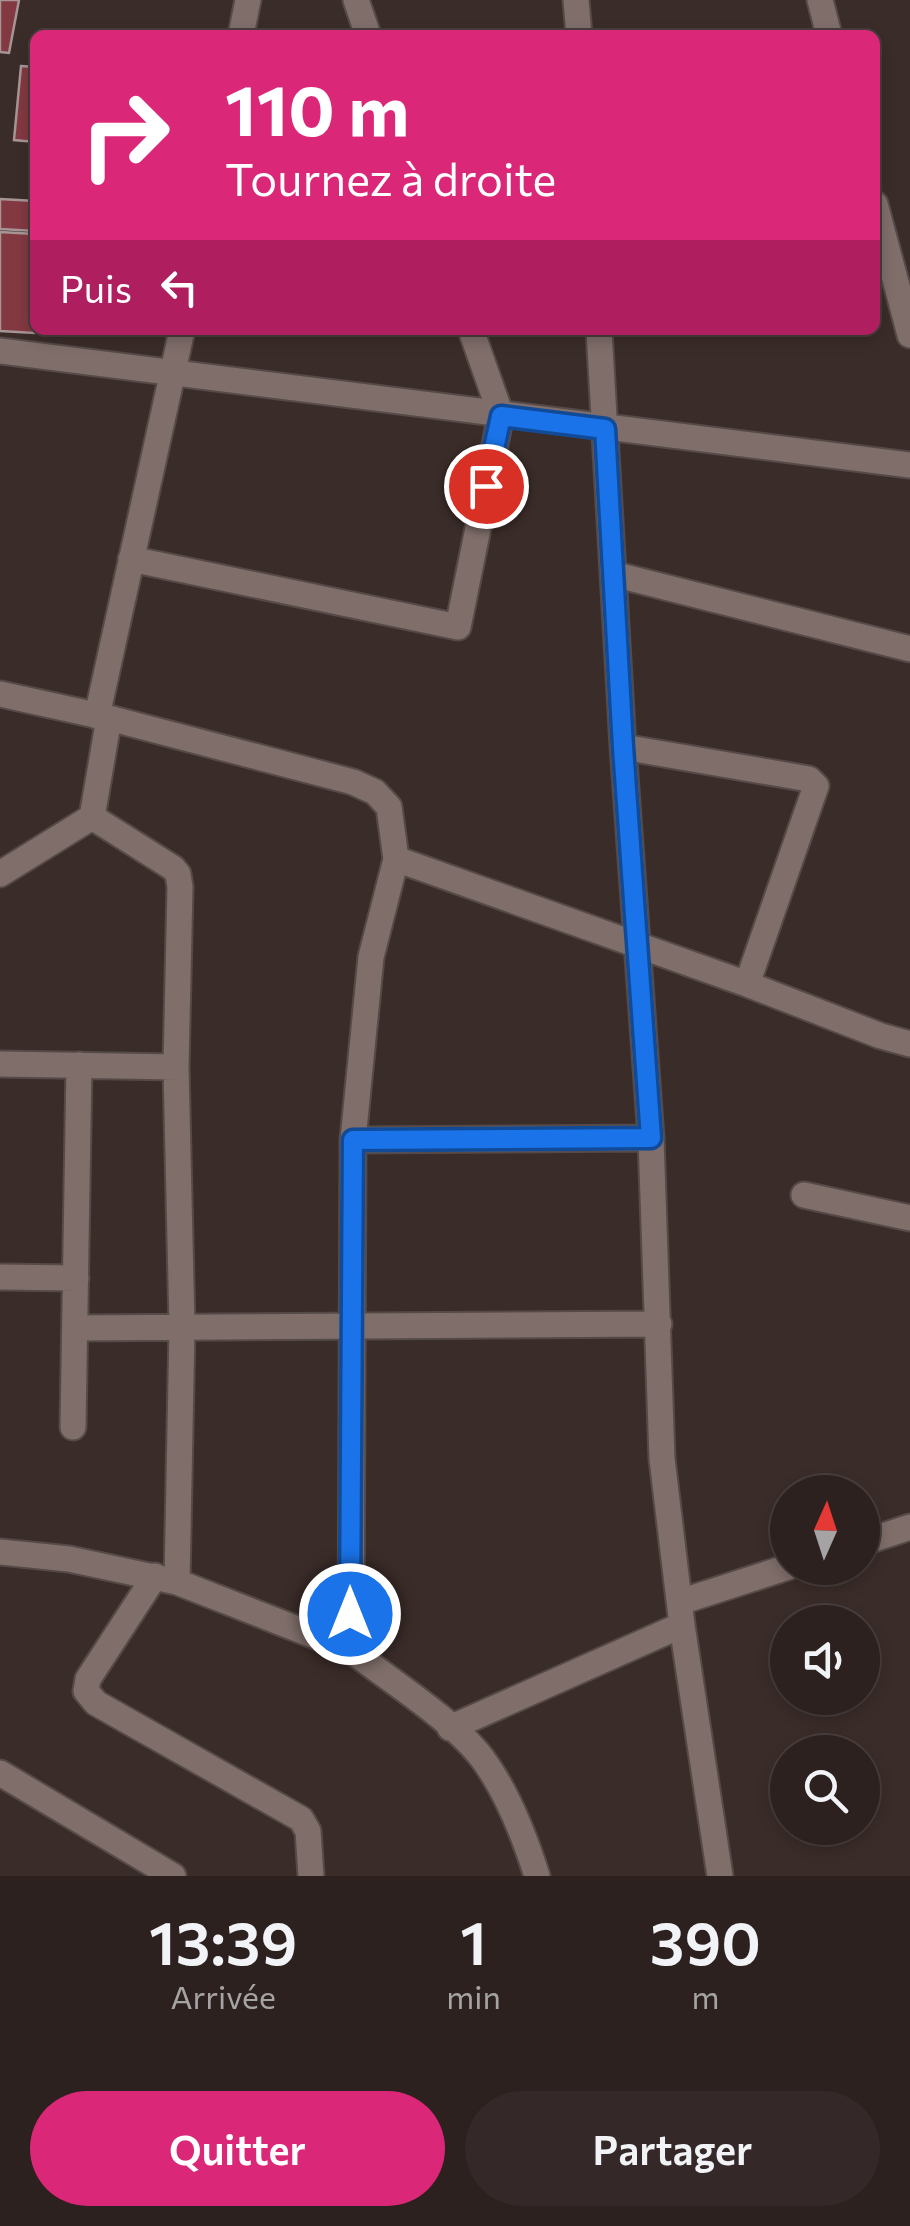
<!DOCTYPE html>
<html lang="fr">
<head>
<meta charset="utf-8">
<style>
  body { margin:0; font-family:Commissioner,sans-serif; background:#342928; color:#f1f3f6; height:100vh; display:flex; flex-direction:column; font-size:38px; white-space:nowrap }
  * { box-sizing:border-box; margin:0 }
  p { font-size:32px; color:#a6a3a4 }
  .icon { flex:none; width:55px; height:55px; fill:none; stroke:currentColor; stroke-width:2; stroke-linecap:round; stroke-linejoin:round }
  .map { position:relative; height:1876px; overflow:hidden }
  .side { display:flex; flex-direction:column; background:#2c211f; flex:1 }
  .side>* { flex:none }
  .banner { position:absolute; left:30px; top:30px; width:850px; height:305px; border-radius:15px; box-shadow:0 5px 15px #0003,0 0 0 2px #483e3d; background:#db2777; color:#fff; overflow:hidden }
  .needle { width:65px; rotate:3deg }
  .controls { position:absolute; left:770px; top:1475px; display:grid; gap:20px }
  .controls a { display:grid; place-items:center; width:110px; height:110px; border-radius:50%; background:#2c211f; box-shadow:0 5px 15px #0003,0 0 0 2px #483e3d; font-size:50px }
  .pin { position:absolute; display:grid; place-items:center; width:85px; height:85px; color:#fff; margin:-42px; border:5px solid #fff; border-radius:50%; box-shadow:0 2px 10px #0007 }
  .me { position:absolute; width:110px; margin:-55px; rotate:0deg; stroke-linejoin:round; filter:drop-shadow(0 0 8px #0008) }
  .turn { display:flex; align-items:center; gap:35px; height:210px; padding:0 30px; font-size:45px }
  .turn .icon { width:130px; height:130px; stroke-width:2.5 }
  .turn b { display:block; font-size:70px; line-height:85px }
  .then { display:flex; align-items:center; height:95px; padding:0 30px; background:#0003; gap:20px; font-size:38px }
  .eta { display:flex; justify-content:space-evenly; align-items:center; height:170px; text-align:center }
  .eta b { font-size:60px; font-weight:600; line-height:70px }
  .cta { display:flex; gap:20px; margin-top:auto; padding:20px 30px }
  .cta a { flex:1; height:115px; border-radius:60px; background:#db2777; color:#fff; font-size:40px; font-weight:600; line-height:115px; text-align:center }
  .cta a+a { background:#342928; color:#f1f3f6 }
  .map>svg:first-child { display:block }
  .building { fill:#833941; stroke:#a79596; stroke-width:2.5 }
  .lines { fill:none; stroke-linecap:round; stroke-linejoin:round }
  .minor-casing { stroke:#554a47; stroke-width:29 }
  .minor { stroke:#7f6e6a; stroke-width:25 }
  .route-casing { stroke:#114b97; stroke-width:25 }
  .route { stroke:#1a73e8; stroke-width:18 }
</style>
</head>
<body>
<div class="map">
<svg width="910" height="1876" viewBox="0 0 910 1876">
  <rect width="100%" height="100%" fill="#3a2c29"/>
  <path class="building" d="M0 0H19L9 53 0 52Z
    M21 66 35 67V142L14 140Z
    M0 199 35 201V231L0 229Z
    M0 232 35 234 34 333 0 331Z"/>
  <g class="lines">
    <g class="minor-casing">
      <path id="minor" d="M356 0 368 35
        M576 0 579 35
        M820 0 829 35
        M241 35 248 0
        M875 204 910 335
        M599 330 623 747 651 1138 662 1459 682 1625 720 1876
        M0 351 910 465
        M131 559 458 627 501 415 471 330
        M613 574 910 649
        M0 694 109 718 353 782 375 792 389 807 396 859 371 957 353 1140 351 1650C389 1680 453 1720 482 1758 506 1790 525 1838 537 1876
        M97 716 182 330
        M109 718 92 817 173 868 178 874 180 887 176 1067 182 1327 177 1582
        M623 747 809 779 816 786 747 984
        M396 859 747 984 881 1036 910 1044
        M0 874 92 817
        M0 1064 176 1067
        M353 1140 651 1138
        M804 1195 910 1218
        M0 1277 76 1278
        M76 1328 659 1324
        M73 1427 79 1065
        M862 1543 910 1527
        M0 1552 69 1559 177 1582 351 1650
        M155 1576 88 1679 86 1691 96 1703 301 1819 308 1831 311 1876
        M680 1602 788 1567
        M450 1728 682 1625
        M0 1773 173 1876"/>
    </g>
    <use href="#minor" class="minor"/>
  </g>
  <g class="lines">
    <g class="route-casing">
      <path id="route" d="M350 1614 353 1140 651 1138 623 747 605 429 501 416 486 486"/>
    </g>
    <use href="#route" class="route"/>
  </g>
</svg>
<div class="controls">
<a><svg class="needle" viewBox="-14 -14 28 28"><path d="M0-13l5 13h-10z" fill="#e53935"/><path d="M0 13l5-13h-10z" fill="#a6a3a4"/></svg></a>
<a><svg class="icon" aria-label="sound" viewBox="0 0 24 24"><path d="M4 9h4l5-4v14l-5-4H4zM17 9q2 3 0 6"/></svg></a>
<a><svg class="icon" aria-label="search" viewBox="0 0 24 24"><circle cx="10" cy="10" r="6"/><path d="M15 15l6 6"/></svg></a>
</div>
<div class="pin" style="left:486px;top:486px;background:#d93025"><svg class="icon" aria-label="arrive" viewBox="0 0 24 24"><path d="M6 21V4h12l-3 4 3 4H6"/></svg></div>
<svg class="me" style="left:350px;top:1614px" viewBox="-20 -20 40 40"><circle r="17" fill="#1a73e8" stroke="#fff" stroke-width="3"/><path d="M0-11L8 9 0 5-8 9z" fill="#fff"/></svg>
<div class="banner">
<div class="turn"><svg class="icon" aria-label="right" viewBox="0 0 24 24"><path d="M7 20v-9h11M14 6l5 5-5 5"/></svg><div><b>110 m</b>Tournez à droite</div></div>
<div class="then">Puis<svg class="icon" aria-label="left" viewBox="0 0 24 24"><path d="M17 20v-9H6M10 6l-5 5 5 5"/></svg></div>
</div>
</div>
<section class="side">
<div class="eta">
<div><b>13:39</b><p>Arrivée</p></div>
<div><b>1</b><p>min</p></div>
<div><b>390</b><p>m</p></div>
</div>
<div class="cta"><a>Quitter</a><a>Partager</a></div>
</section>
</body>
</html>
